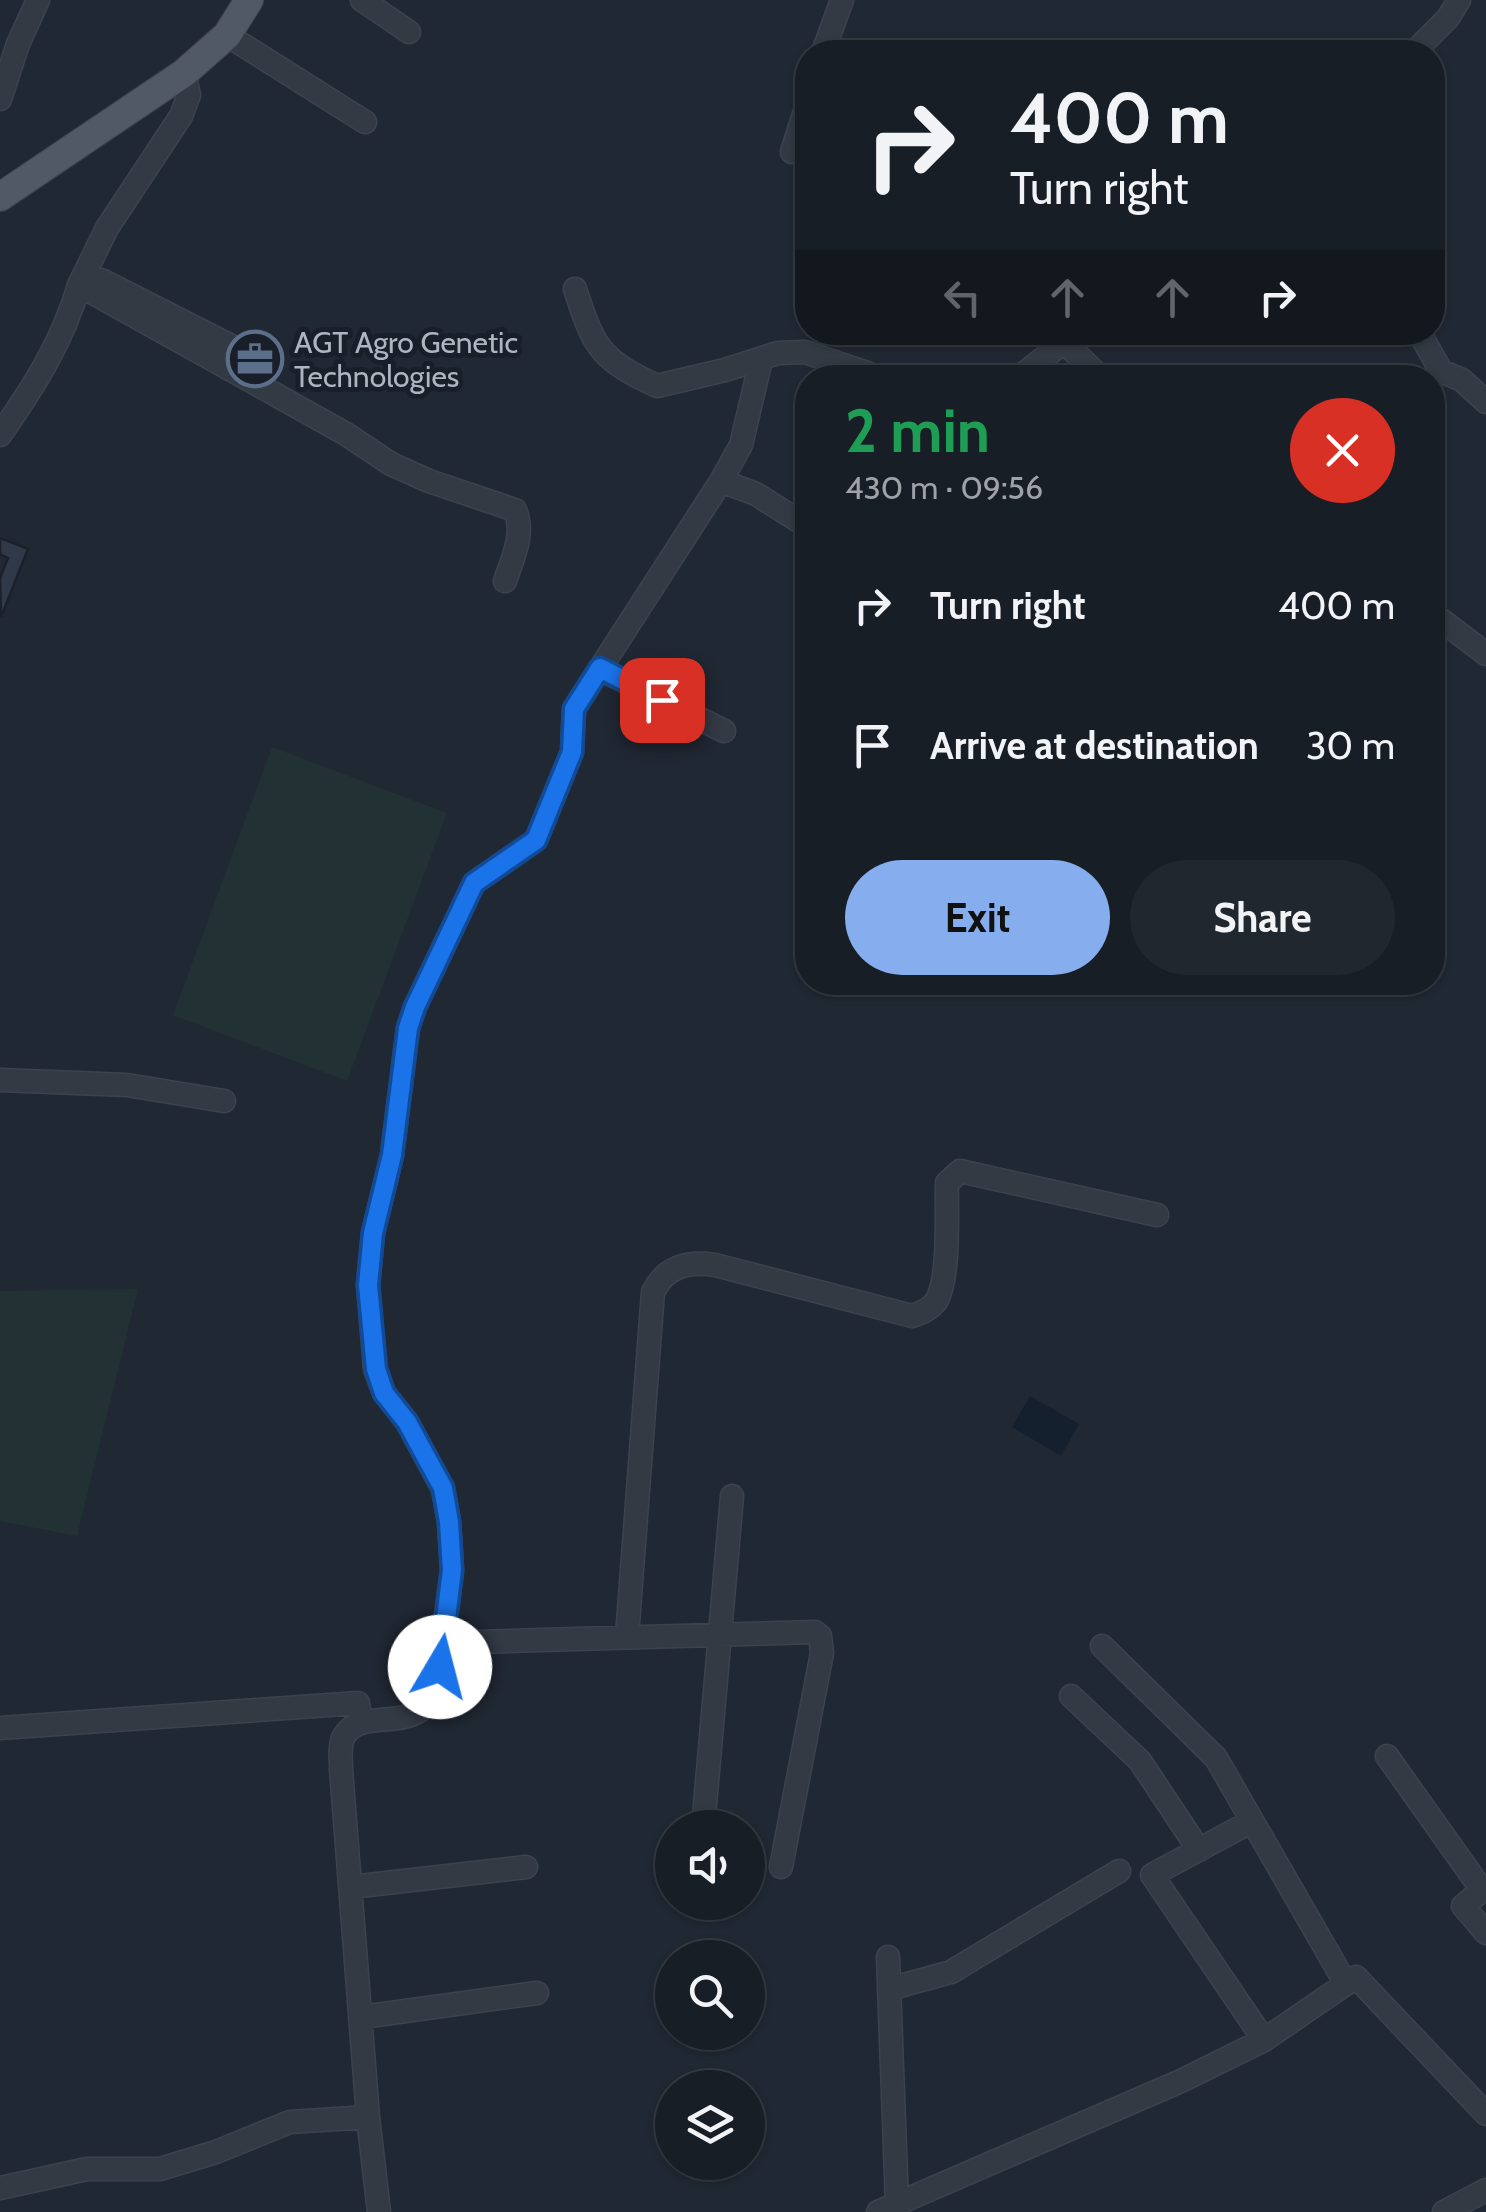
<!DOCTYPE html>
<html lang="en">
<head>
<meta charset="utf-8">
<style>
  body { margin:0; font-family:Cabin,sans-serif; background:#21272e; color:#f1f3f6; height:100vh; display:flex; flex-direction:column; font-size:38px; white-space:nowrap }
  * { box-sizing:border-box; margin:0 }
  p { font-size:32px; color:#9fa2a7 }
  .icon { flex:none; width:55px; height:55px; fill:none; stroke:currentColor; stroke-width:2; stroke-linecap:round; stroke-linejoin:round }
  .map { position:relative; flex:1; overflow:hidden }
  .drawer { position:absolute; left:795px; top:365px; width:650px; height:630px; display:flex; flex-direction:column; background:#181e26; border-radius:40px; box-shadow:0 2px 8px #0004,0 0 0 2px #363c43 }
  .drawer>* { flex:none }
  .guide { position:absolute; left:795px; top:40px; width:650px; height:305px; border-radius:40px; box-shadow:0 2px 8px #0004,0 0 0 2px #363c43; background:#181e26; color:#f1f3f6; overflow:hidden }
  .fabs { position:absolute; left:655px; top:1810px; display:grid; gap:20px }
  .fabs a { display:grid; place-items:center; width:110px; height:110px; border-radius:50%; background:#181e26; box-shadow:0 2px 8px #0004,0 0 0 2px #363c43; font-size:50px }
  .pin { position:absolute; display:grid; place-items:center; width:85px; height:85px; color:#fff; margin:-42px; border-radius:20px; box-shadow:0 5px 15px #0006 }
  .me { position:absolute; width:110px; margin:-55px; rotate:8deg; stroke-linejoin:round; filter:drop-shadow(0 0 8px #0008) }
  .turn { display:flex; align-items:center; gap:35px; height:210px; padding:0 50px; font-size:45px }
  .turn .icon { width:130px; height:130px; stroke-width:2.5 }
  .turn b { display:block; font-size:70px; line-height:85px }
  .lanes { display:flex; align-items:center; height:95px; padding:0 50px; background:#0003; justify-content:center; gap:50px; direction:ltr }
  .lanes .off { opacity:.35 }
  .round { display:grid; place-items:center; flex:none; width:105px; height:105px; border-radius:52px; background:#21272e }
  .summary { display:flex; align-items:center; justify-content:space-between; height:170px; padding:0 50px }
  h1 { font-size:60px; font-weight:800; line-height:75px; color:#1e9e55 }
  .primary-button { display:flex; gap:20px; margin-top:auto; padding:20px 50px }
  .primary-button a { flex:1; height:115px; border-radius:60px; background:#86adee; color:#111; font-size:40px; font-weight:800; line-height:115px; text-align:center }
  .primary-button a+a { background:#21272e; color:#f1f3f6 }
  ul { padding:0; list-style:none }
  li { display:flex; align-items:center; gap:30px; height:140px; padding:0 50px }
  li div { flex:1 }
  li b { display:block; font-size:38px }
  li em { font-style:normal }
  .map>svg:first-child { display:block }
  .green { fill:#223234 }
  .water { fill:#15202f }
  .building { fill:#303947; stroke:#1b212b; stroke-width:2.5 }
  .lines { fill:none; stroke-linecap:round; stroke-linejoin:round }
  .minor-casing { stroke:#3d434e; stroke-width:25 }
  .major-casing { stroke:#3d434e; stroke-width:30 }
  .minor { stroke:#333a44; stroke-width:22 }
  .major { stroke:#515964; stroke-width:28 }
  .route-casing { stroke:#114b97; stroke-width:25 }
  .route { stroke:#1a73e8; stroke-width:18 }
  .labels { text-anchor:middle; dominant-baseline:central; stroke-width:10; stroke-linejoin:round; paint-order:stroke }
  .poi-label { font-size:30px; fill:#adb5c1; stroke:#191f28; text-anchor:start }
</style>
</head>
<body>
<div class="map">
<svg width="1486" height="2212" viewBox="0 0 1486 2212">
  <rect width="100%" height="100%" fill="#202833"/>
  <path class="green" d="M272 747 447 813 347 1081 173 1015Z
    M138 1289 77 1536 0 1521V1291Z"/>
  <path class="water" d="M1030 1396 1079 1424 1061 1456 1012 1427Z"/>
  <path class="building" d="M0 538 28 549 1 617 0 578 8 558 0 554Z"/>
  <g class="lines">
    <g class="minor-casing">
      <path id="minor" d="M362 0 409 32
        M227 35 365 122
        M823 52 842 0
        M1414 52 1448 18 1459 0
        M184 73 189 95 181 116 107 228 79 285 346 434 391 464 429 481 515 510C525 533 513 558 505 581
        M0 99 18 44 38 0
        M792 152 808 101
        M101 280 251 356
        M575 289C594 347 599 359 657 386L725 370 778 353 805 352 882 378
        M1419 332 1441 371 1462 380 1486 402
        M1065 343 1101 378
        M1018 378 1077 332
        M0 435C33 388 63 341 79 285
        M721 481 756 494 808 527
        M1432 613 1486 654
        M600 669 724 731
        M0 1080 127 1085 224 1101
        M627 1636 653 1292C666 1266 688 1261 715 1265L912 1316C922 1313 933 1308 938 1298 950 1269 946 1215 947 1183L960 1171 1157 1215
        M444 1643 815 1632 820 1636 822 1653 781 1867
        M1102 1646 1216 1758 1346 1984
        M1071 1696 1140 1761 1199 1850
        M0 1728 358 1703 361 1723
        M1387 1756 1482 1890
        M1252 1821 1152 1875 1264 2040
        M703 1828 732 1496
        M351 1887 526 1867
        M1486 1887 1463 1906 1486 1933
        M888 1957 897 2204
        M889 1989 951 1972 1119 1871
        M362 2017 537 1993
        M0 2188 87 2169H160L216 2152 290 2122 368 2117
        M379 2212 368 2117 341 1769C341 1759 339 1744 344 1736 363 1705 413 1737 436 1692L452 1570 449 1522 443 1489 407 1422 384 1393 375 1369 368 1285 373 1233 392 1155 408 1028 415 1007 474 883 536 840 572 752 574 709 721 481 741 445 761 360
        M878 2212 1181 2081 1264 2040 1356 1977 1486 2114
        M1444 2212 1486 2190"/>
    </g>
    <g class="major-casing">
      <path id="major" d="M0 197 184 73 227 35 249 0"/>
    </g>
    <use href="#minor" class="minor"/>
    <use href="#major" class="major"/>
  </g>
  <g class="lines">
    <g class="route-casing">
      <path id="route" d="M440 1667 452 1570 449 1522 443 1488 407 1422 384 1393 376 1369 368 1285 373 1233 392 1155 408 1028 415 1007 474 883 536 840 572 752 574 709 600 668 662 700"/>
    </g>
    <use href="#route" class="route"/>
  </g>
  <defs>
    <g id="office-ring" transform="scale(2.875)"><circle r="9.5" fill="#191f28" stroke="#5c6f8a" stroke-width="1.5"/><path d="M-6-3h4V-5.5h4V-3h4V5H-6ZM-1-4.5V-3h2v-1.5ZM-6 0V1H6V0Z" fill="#5c6f8a"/></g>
  </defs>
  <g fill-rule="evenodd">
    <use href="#office-ring" x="255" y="359"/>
  </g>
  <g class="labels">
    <g class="poi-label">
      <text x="294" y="342">AGT Agro Genetic<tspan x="294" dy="34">Technologies</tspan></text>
    </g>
  </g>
</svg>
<div class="fabs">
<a><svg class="icon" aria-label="sound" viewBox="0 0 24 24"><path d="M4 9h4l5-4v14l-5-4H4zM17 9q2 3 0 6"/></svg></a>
<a><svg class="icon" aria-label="search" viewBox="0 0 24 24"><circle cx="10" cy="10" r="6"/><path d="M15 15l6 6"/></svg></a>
<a><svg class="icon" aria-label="layers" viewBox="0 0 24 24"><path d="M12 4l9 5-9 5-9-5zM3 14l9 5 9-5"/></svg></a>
</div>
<div class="pin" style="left:662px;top:700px;background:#d93025"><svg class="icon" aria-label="arrive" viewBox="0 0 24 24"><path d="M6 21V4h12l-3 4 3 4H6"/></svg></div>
<svg class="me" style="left:440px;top:1667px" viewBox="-20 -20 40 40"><circle r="19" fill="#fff"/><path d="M0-13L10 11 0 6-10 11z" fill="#1a73e8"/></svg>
<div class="guide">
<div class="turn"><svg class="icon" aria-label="right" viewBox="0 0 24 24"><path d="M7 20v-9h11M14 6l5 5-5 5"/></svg><div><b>400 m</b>Turn right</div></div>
<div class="lanes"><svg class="icon off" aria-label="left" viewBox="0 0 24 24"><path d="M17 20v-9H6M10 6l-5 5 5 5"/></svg><svg class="icon off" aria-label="ahead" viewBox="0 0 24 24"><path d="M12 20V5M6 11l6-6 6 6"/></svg><svg class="icon off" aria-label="ahead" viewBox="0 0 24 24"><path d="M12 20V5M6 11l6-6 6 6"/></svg><svg class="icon" aria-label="right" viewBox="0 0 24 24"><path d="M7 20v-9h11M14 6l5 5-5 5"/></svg></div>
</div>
<section class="drawer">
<div class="summary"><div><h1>2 min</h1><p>430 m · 09:56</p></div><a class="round" style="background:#d93025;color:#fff"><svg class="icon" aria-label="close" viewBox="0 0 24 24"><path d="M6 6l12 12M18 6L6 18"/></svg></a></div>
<ul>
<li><svg class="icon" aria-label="right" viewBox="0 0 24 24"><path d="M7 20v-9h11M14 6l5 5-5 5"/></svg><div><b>Turn right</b></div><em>400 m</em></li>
<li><svg class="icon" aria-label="arrive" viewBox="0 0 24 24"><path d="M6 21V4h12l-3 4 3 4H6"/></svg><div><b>Arrive at destination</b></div><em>30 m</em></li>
</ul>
<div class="primary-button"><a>Exit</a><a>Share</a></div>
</section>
</div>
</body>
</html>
